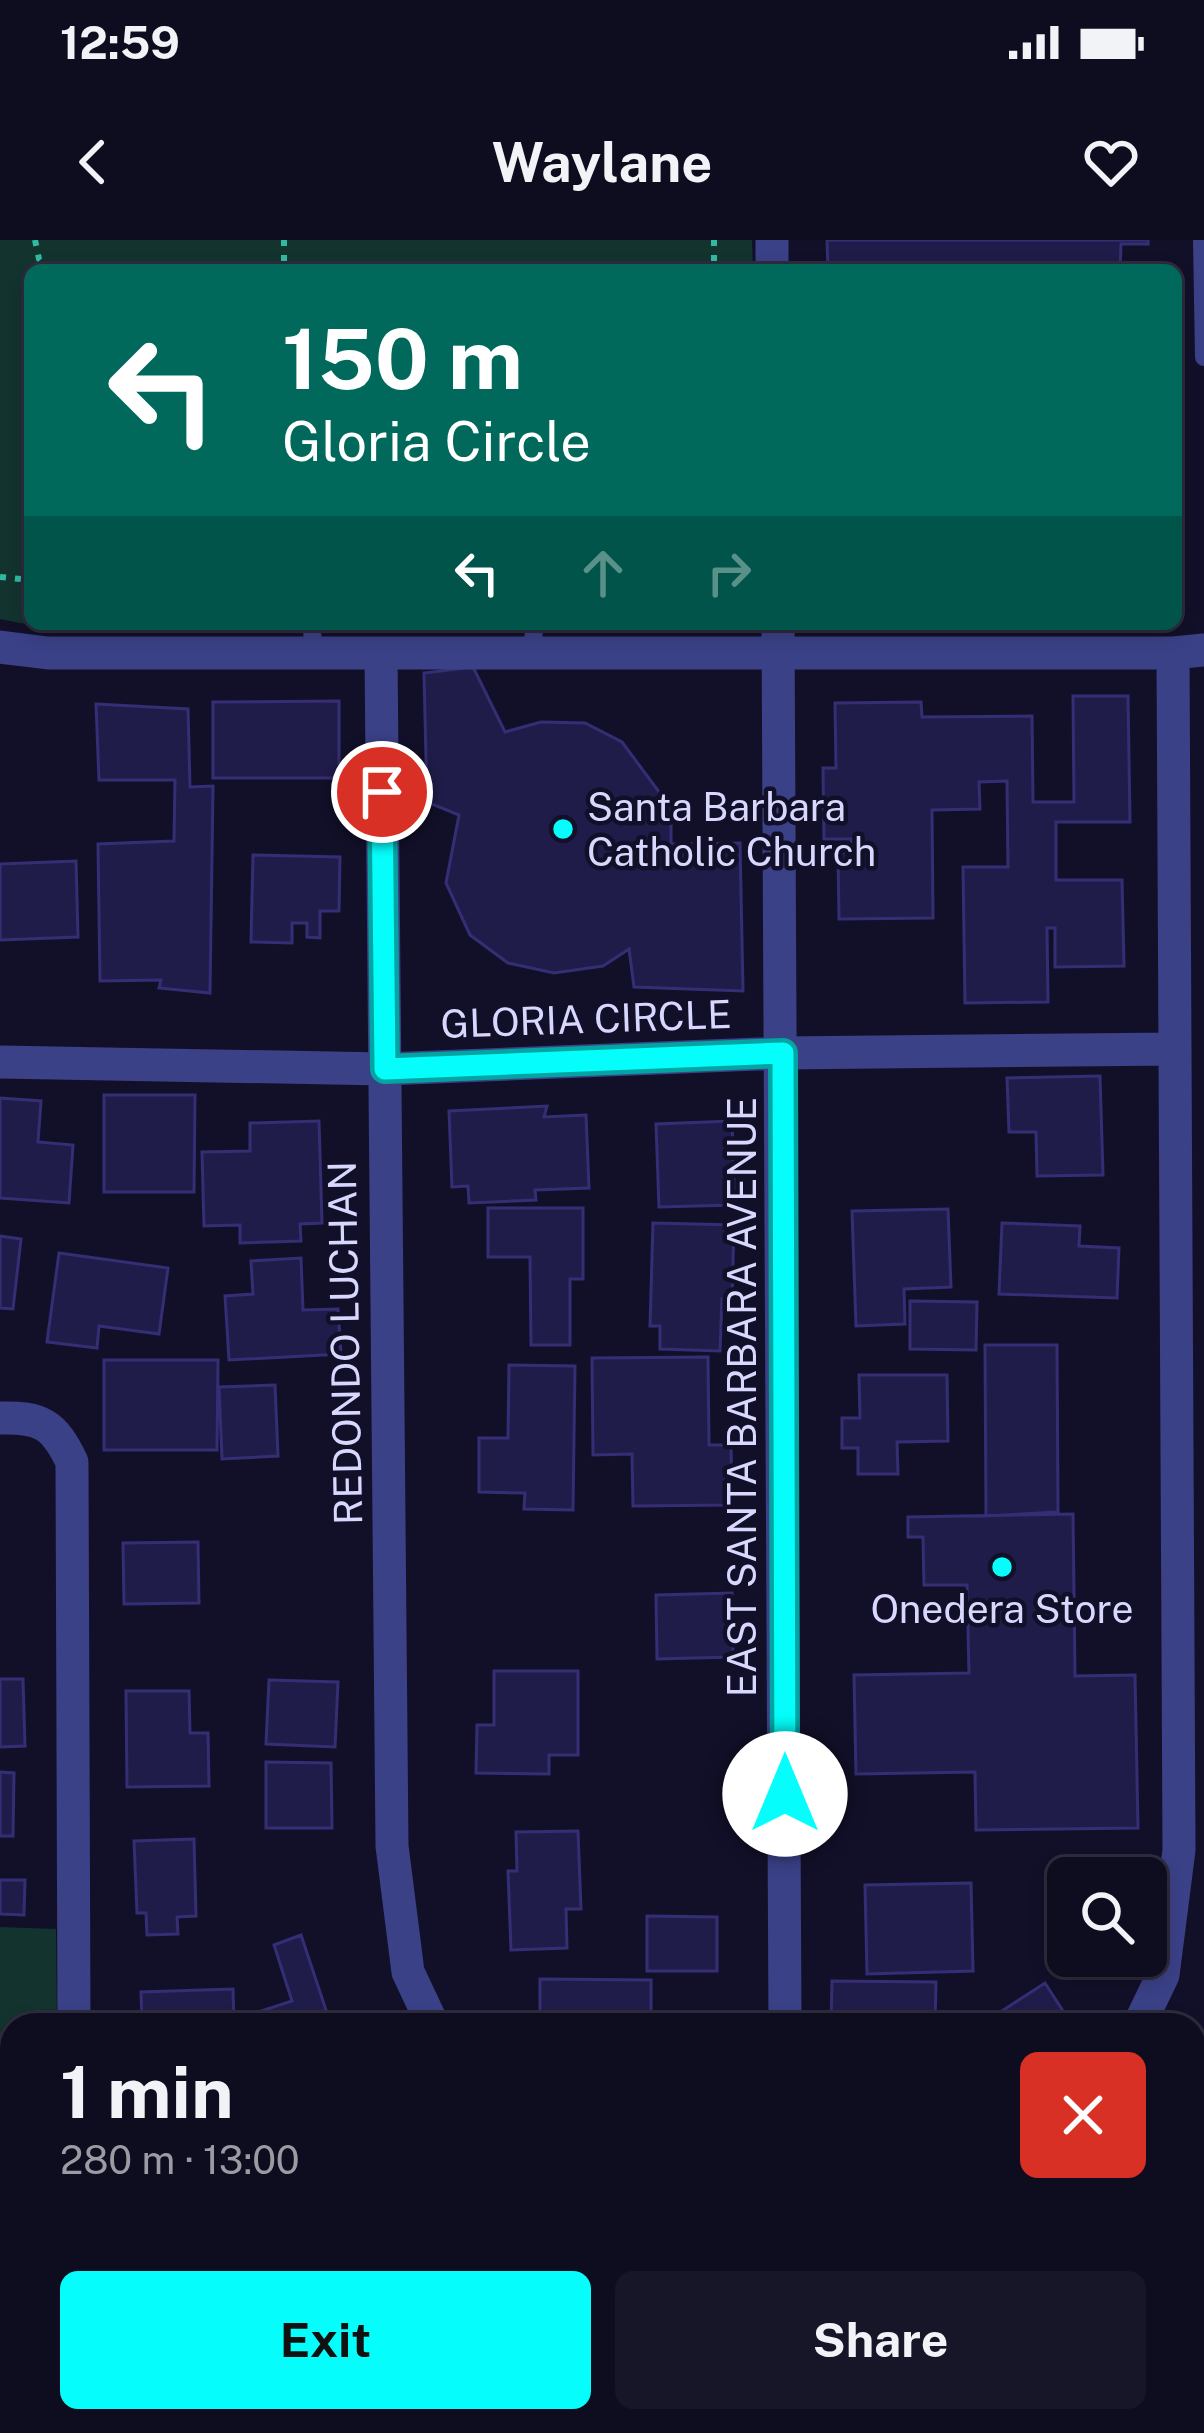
<!DOCTYPE html>
<html lang="en">
<head>
<meta charset="utf-8">
<style>
  body { margin:0; font-family:"Public Sans",sans-serif; background:#171528; color:#f1f3f6; height:100vh; display:flex; flex-direction:column; font-size:45px; white-space:nowrap }
  * { box-sizing:border-box; margin:0 }
  p { font-size:39px; color:#9b9ba4 }
  .icon { flex:none; width:66px; height:66px; fill:none; stroke:currentColor; stroke-width:2; stroke-linecap:round; stroke-linejoin:round }
  .map { position:relative; flex:1; overflow:hidden }
  .panel { position:absolute; left:0px; top:1773px; width:1206px; height:420px; display:flex; flex-direction:column; background:#0e0c1f; border-radius:36px 36px 0 0; box-shadow:0 6px 18px #0003,0 0 0 3px #2e2c3d }
  .panel>* { flex:none }
  .guide { position:absolute; left:24px; top:24px; width:1158px; height:366px; border-radius:18px; box-shadow:0 6px 18px #0003,0 0 0 3px #2e2c3d; background:#00695c; color:#fff; overflow:hidden }
  .buttons { position:absolute; left:1047px; top:1617px; display:grid; gap:24px }
  .buttons a { display:grid; place-items:center; width:120px; height:120px; border-radius:18px; background:#0e0c1f; box-shadow:0 6px 18px #0003,0 0 0 3px #2e2c3d; font-size:60px }
  .pin { position:absolute; display:grid; place-items:center; width:102px; height:102px; color:#fff; margin:-51px; border:6px solid #fff; border-radius:50%; box-shadow:0 3px 12px #0007 }
  .me { position:absolute; width:132px; margin:-66px; rotate:0deg; stroke-linejoin:round; filter:drop-shadow(0 0 9px #0008) }
  .turn { display:flex; align-items:center; gap:42px; height:252px; padding:0 60px; font-size:54px }
  .turn .icon { width:156px; height:156px; stroke-width:2.5 }
  .turn b { display:block; font-size:84px; line-height:102px }
  .lanes { display:flex; align-items:center; height:114px; padding:0 60px; background:#0003; justify-content:center; gap:60px; direction:ltr }
  .lanes .off { opacity:.35 }
  .round { display:grid; place-items:center; flex:none; width:126px; height:126px; border-radius:18px; background:#171528 }
  .headline { display:flex; align-items:center; justify-content:space-between; height:204px; padding:0 60px }
  h1 { font-size:72px; font-weight:700; line-height:90px }
  .cta { display:flex; gap:24px; margin-top:auto; padding:24px 60px }
  .cta a { flex:1; height:138px; border-radius:18px; background:#05fefb; color:#111; font-size:48px; font-weight:700; line-height:138px; text-align:center }
  .cta a+a { background:#171528; color:#f1f3f6 }
  .status { display:flex; justify-content:space-between; align-items:center; height:84px; padding:0 60px; background:#0e0c1f; direction:ltr }
  .status svg { height:33px; fill:currentColor }
  header { display:flex; justify-content:space-between; align-items:center; height:156px; padding:0 60px; background:#0e0c1f; font-size:54px; font-weight:700 }
  .map>svg:first-child { display:block }
  .green { fill:#13332e }
  .building { fill:#201c4a; stroke:#342e75; stroke-width:3 }
  .lines { fill:none; stroke-linecap:round; stroke-linejoin:round }
  .path { stroke:#30baa2; stroke-width:6; stroke-dasharray:6 9; stroke-linecap:butt }
  .service { stroke:#3b4187; stroke-width:18 }
  .minor { stroke:#3b4187; stroke-width:33 }
  .route-casing { stroke:#03a5a3; stroke-width:30 }
  .route { stroke:#05fefb; stroke-width:21 }
  .poi-dot { fill:#05fefb; stroke:#121029; stroke-width:4.5 }
  .labels { text-anchor:middle; dominant-baseline:central; stroke-width:9; stroke-linejoin:round; paint-order:stroke }
  .poi-label { font-size:39px; fill:#d8d8ff; stroke:#121029; text-anchor:start }
  .street-label { font-size:39px; fill:#d8d8ff; stroke:#121029 }
</style>
</head>
<body>
<div class="status"><b>12:59</b><svg viewBox="0 0 49 12"><path d="M0 12V9h3v3zM5 12V6h3v6zM10 12V3h3v9zM15 12V0h3v12zM26 1h20v11H26zM47 4h2v5h-2z"/></svg></div>
<header><svg class="icon" aria-label="back" viewBox="0 0 24 24"><path d="M15 5l-7 7 7 7"/></svg>Waylane<svg class="icon" aria-label="heart" viewBox="0 0 24 24"><path d="M12 20l-8-8c-3-5 5-10 8-4 3-6 11-1 8 4z"/></svg></header>
<div class="map">
<svg width="1204" height="2193" viewBox="0 0 1204 2193">
  <rect width="100%" height="100%" fill="#121029"/>
  <path class="green" d="M0 0H752L753 30H30V384H287L286 393 51 389 0 379Z
    M0 1687 56 1689 57 1785H12V1991L0 1990Z
    M367 2181H516L517 2192 367 2193Z"/>
  <path class="building" d="M827 0H1148V4H1121L1120 30H828Z
    M473 427 505 492 541 482 585 483 622 502 671 568V604L740 603 743 751 634 747 629 709 603 726 554 733 508 723 470 695 446 643 459 575 427 562 424 433Z
    M1073 456H1128L1130 582H1056V640H1122L1124 726 1055 727V688H1047L1048 762 965 763 963 627H1008L1007 541 979 542 980 569 932 570 933 678 839 679 838 613 852 612 851 599H824L823 528H836L835 463 921 462 922 477 1032 476 1033 562H1074Z
    M339 461V538H213V462Z
    M96 464 188 469 190 547 213 546 210 753 159 748 161 740 100 741 98 604 174 601 175 540H99Z
    M253 615 340 617 339 671H320V698L307 697V683H292V703L251 702Z
    M76 621 78 697 0 700V624Z
    M1100 836 1103 935 1037 936 1036 892H1009L1007 838Z
    M104 855H195L194 952H104Z
    M0 858 41 861 38 902 73 905 69 963 0 958Z
    M547 866 544 877 586 875 589 948 535 950 536 960 469 963 468 946 452 947 449 871Z
    M319 881 322 983 300 984 301 1001 240 1003V985L204 986 202 912 250 911V883Z
    M732 881 735 965 659 967 656 884Z
    M488 968H583V1039H570V1105H531L530 1017H488Z
    M948 969 951 1047 904 1049 905 1084 856 1086 852 971Z
    M653 983 734 985 732 1062 722 1059 720 1111 660 1109V1086H650Z
    M1002 983 1080 986 1079 1006 1119 1008 1117 1058 999 1054Z
    M0 996 21 999 13 1069 0 1068Z
    M59 1013 168 1028 159 1094 99 1086 97 1108 47 1102Z
    M301 1018 303 1070 338 1069 341 1114 229 1120 225 1056 253 1054 251 1021Z
    M910 1061 977 1062 976 1110 910 1109Z
    M985 1105H1057L1058 1272 986 1276Z
    M708 1117 709 1205H731L732 1265 633 1266 632 1214 593 1215 592 1118Z
    M104 1120H218L217 1210H104Z
    M509 1125 575 1126 573 1270 524 1269 525 1253 479 1252V1198H508Z
    M859 1135H947L948 1201 897 1202 898 1234H858V1208H842V1178H860Z
    M275 1145 278 1216 222 1219 219 1147Z
    M1073 1274 1075 1436 1135 1435 1138 1588 976 1590 975 1532 856 1534 854 1435 969 1433 967 1345H924L923 1297H908V1277Z
    M198 1302 199 1363 124 1364 123 1303Z
    M732 1353 733 1417 657 1419 656 1355Z
    M494 1431H578V1515H549V1534L476 1533 477 1485H494Z
    M0 1439H23L25 1506 0 1507Z
    M269 1440 338 1442 335 1507 266 1504Z
    M126 1451H189L190 1493H208L209 1546 127 1547Z
    M266 1522 331 1523 332 1588H266Z
    M0 1532 14 1533 13 1596H0Z
    M578 1591 581 1669H566L567 1708 511 1710 508 1631H517L516 1592Z
    M194 1599 196 1676 177 1677 178 1694 147 1695 146 1673H137L134 1601Z
    M0 1640H25L24 1675 0 1674Z
    M971 1643 973 1731 867 1734 865 1645Z
    M647 1676 717 1677V1731H647Z
    M301 1695 331 1785H259L255 1773 292 1761 274 1705Z
    M540 1739 651 1740V1785H540Z
    M832 1741 936 1742 935 1785 831 1784Z
    M1045 1743 1072 1785H999L994 1776Z
    M233 1749 234 1785H142L141 1752Z
    M1194 1847 1204 1855V1977L1194 1989Z
    M0 2005H12V2070H0Z
    M1194 2164H1204V2193H1161L1160 2181H1194Z
    M516 2181H618V2193H506L517 2192Z
    M618 2181H662L663 2192 752 2188V2193H618Z
    M1003 2181H1083V2193H1003Z"/>
  <g class="lines">
    <path class="path" d="M35 0 39 19 48 30
      M284 0V30
      M714 0V30
      M0 337 30 340"/>
    <path class="service" d="M1202 0 1204 117
      M312 384 313 414
      M533 413 534 384"/>
    <path class="minor" d="M772 0V30
      M778 384 785 1785
      M0 407 48 413H1173L1204 410
      M381 413 392 1606 408 1732 433 1785
      M0 822 385 829 783 813 1175 809
      M0 1178C41 1177 54 1184 72 1222L74 1785
      M1139 1785 1163 1735 1179 1610 1173 413
      M791 2181V2193
      M74 2193V2181"/>
  </g>
  <g class="lines">
    <g class="route-casing">
      <path id="route" d="M382 552 385 829 783 813 785 1554"/>
    </g>
    <use href="#route" class="route"/>
  </g>
  <g class="poi-dot">
    <circle cx="563" cy="589" r="12"/>
    <circle cx="1002" cy="1327" r="12"/>
  </g>
  <g class="labels">
    <g class="poi-label">
      <text x="587" y="567">Santa Barbara<tspan x="587" dy="45">Catholic Church</tspan></text>
      <text x="1002" y="1369" text-anchor="middle">Onedera Store</text>
    </g>
    <g class="street-label">
      <text transform="translate(586 779) rotate(-2)">GLORIA CIRCLE</text>
      <text transform="translate(345 1103) rotate(-91)">REDONDO LUCHAN</text>
      <text transform="translate(742 1157) rotate(-90)">EAST SANTA BARBARA AVENUE</text>
    </g>
  </g>
</svg>
<div class="buttons">
<a><svg class="icon" aria-label="search" viewBox="0 0 24 24"><circle cx="10" cy="10" r="6"/><path d="M15 15l6 6"/></svg></a>
</div>
<div class="pin" style="left:382px;top:552px;background:#d93025"><svg class="icon" aria-label="arrive" viewBox="0 0 24 24"><path d="M6 21V4h12l-3 4 3 4H6"/></svg></div>
<svg class="me" style="left:785px;top:1554px" viewBox="-20 -20 40 40"><circle r="19" fill="#fff"/><path d="M0-13L10 11 0 6-10 11z" fill="#05fefb"/></svg>
<div class="guide">
<div class="turn"><svg class="icon" aria-label="left" viewBox="0 0 24 24"><path d="M17 20v-9H6M10 6l-5 5 5 5"/></svg><div><b>150 m</b>Gloria Circle</div></div>
<div class="lanes"><svg class="icon" aria-label="left" viewBox="0 0 24 24"><path d="M17 20v-9H6M10 6l-5 5 5 5"/></svg><svg class="icon off" aria-label="ahead" viewBox="0 0 24 24"><path d="M12 20V5M6 11l6-6 6 6"/></svg><svg class="icon off" aria-label="right" viewBox="0 0 24 24"><path d="M7 20v-9h11M14 6l5 5-5 5"/></svg></div>
</div>
<section class="panel">
<div class="headline"><div><h1>1 min</h1><p>280 m · 13:00</p></div><a class="round" style="background:#d93025;color:#fff"><svg class="icon" aria-label="close" viewBox="0 0 24 24"><path d="M6 6l12 12M18 6L6 18"/></svg></a></div>
<div class="cta"><a>Exit</a><a>Share</a></div>
</section>
</div>
</body>
</html>
